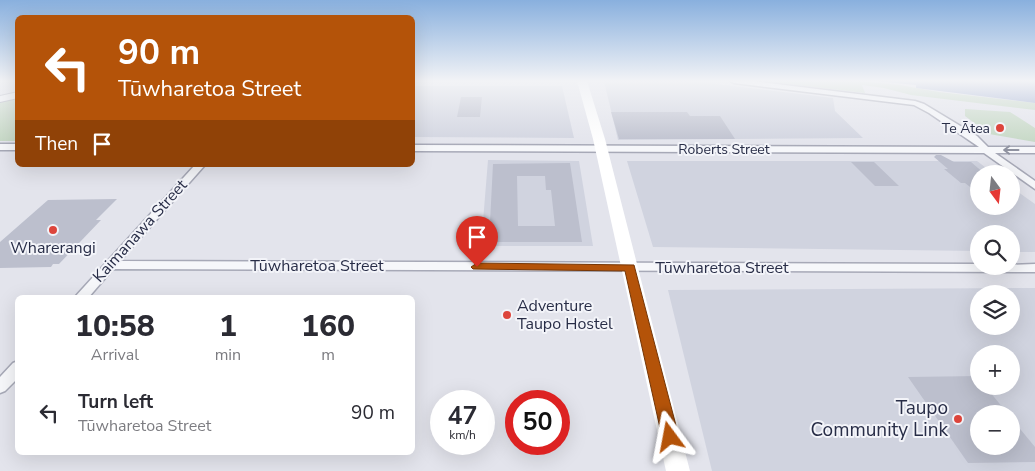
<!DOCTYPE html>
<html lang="en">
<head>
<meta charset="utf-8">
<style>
  body { margin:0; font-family:"Nunito Sans",sans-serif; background:#f2f2f3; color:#2b2b33; height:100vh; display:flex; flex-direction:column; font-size:19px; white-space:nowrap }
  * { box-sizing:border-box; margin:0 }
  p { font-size:16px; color:#7c7c81 }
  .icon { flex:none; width:28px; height:28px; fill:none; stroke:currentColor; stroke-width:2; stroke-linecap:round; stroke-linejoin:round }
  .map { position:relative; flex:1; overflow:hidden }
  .panel { position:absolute; left:15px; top:295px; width:400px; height:160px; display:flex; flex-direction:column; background:#fff; border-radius:8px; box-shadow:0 5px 20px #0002 }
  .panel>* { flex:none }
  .hud { position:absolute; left:15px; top:15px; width:400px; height:152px; border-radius:8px; box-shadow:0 5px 20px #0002; background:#b45309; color:#fff; overflow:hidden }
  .needle { width:32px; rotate:165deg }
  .tools { position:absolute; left:970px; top:165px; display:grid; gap:10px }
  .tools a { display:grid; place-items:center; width:50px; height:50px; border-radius:50%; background:#fff; box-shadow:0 5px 20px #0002; font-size:25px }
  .speed { position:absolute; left:430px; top:390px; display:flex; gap:10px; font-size:25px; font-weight:700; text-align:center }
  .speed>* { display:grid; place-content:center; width:65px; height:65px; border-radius:50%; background:#fff; box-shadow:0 5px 20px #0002; line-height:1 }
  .speed small { font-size:12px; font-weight:400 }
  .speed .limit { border:8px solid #d22; background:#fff; color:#111 }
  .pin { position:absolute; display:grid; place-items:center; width:42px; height:42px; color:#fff; margin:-51px -21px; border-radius:50% 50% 50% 0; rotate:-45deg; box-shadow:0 0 5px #0007 }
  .pin .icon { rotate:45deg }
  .me { position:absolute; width:55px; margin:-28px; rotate:347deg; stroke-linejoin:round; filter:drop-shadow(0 0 4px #0008) }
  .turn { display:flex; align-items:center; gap:18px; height:105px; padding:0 20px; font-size:22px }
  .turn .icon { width:65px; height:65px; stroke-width:2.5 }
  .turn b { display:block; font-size:35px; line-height:42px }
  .then { display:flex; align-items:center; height:48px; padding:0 20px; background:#0003; gap:10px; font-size:19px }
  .eta { display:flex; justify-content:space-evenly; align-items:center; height:85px; text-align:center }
  .eta b { font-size:30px; font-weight:800; line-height:35px }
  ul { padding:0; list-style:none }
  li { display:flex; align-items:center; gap:15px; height:65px; padding:0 20px }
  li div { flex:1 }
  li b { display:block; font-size:19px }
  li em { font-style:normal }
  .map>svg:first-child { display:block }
  .built { fill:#d0d3df; fill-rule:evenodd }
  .green { fill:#c4d7c3 }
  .water { fill:#9aa9d0 }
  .building { fill:#bcbfcd; fill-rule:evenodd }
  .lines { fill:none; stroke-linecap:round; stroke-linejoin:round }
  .minor-casing { stroke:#a7a9b7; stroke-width:3 }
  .tertiary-casing { stroke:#a7a9b7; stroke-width:2 }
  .minor { fill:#f6f7fa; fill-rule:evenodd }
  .tertiary { fill:#f6f7fa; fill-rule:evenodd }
  .secondary { fill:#fff; fill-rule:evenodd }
  .oneway { stroke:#8f92a0 }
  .route { fill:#b45309; stroke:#753606 }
  .poi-dot { fill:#dd453c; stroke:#f3f4f9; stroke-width:2 }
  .labels { text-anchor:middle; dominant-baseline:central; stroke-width:4; stroke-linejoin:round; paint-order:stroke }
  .far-poi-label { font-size:14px; fill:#282d47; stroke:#f3f4f9; text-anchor:end }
  .far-street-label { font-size:14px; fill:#282d47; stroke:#f3f4f9 }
  .street-label { font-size:16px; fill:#282d47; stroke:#f3f4f9 }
  .poi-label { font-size:16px; fill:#282d47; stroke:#f3f4f9 }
  .near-poi-label { font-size:19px; fill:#282d47; stroke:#f3f4f9; text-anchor:end }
</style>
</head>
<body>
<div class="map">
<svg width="1035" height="471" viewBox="0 0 1035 471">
  <rect width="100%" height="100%" fill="#e3e4ec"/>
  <path class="built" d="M604 81H689L833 98 835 111 863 138 618 140Z
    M413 86H562L574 138 413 137Z
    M488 160 579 161 593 246H481Z
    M627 161H977L994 174H979V206H1011V187L1035 204V252H1011V234H979V251L653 247Z
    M1035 288V471H712L668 290ZM979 294H1011V326H979ZM979 354H1011V386H979ZM979 414H1011V446H979Z"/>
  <path class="green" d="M762 81H860L900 85 939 92 1035 103V110L911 95 884 88 862 85 865 93Z
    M17 97V141H0V101Z
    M965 109 1010 112 1035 128V142L989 134 965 116Z"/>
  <path class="water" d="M875 81H1035V103L916 88V85Z"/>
  <path class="building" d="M461 97H482L480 117H457Z
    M611 112H687L690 116H720L735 139H619Z
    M936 155H941L954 162H971L985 174H975L979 176V194L965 183H961L944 169H948L934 157Z
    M851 162H874L899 186H875Z
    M570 163 582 242H489L493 164ZM517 176H545L546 190H551L555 226H518Z
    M117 199 96 220H101L59 264H53L51 267 0 268V242L48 200Z
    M979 376V386H985L1008 414H979V446H1011V418L1035 447V462L968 463 908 377Z"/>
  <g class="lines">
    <g class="minor-casing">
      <path id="minor" d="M730 81H752L915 101 924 104 977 136 988 147H1035V153H995L1035 181V189L984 153 412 151V145L979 147 929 113 914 105 734 83Z
        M0 144H18V150H0Z
        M195 165H205L120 261 979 264V266L1035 264V272L113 269 88 298H74Z
        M18 361V378L5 391 0 393V377L13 363Z"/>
    </g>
    <g class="tertiary-casing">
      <path id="tertiary" d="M18 92V98L0 102V96Z"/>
    </g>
    <use href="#minor" class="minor"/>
    <use href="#tertiary" class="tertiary"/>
    <path class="secondary" d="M577 81H587L605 139 690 471H666L593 139Z"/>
  </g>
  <defs><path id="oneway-shaft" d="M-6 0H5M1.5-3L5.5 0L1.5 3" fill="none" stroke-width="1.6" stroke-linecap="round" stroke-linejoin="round" transform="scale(1.25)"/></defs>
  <use class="oneway" href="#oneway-shaft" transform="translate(1011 150) rotate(-180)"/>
  <linearGradient id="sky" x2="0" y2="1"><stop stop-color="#89b0de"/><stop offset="0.55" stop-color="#f2f3f6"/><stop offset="1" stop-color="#f2f3f6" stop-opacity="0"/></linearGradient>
  <rect width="1035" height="147" fill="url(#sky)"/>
  <path class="route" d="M477 263 634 265 679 437 676 443 670 445 664 443 662 437 625 271 473 269 471 267Z"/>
  <g class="poi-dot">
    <circle cx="1000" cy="128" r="5"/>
    <circle cx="53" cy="230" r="5"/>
    <circle cx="507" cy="315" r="5"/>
    <circle cx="958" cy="419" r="5"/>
  </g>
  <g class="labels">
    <g class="far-poi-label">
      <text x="990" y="128">Te Ātea</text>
    </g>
    <g class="far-street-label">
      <text x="724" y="149">Roberts Street</text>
    </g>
    <g class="street-label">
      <text transform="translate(140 231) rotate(-48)">Kaimanawa Street</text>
      <text x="317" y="266">Tūwharetoa Street</text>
      <text x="722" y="268">Tūwharetoa Street</text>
    </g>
    <g class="poi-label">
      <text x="53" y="248">Wharerangi</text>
      <text x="517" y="306" text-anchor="start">Adventure<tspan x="517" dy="18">Taupo Hostel</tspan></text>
    </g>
    <g class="near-poi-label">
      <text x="948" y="408">Taupo<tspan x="948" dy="22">Community Link</tspan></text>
    </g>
  </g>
</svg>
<div class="tools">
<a><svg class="needle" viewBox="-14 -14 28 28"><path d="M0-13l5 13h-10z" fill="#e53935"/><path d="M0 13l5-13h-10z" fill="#7c7c81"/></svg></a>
<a><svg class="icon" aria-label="search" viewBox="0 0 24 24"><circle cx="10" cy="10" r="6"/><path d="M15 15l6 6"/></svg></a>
<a><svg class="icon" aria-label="layers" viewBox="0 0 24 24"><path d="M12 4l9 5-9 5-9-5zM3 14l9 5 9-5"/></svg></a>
<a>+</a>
<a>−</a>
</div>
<div class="speed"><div>47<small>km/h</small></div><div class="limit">50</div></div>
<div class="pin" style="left:477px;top:267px;background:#d93025"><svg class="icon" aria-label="arrive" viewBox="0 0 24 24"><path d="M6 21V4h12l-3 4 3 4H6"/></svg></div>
<svg class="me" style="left:670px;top:437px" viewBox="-20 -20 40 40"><path d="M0-17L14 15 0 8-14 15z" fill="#b45309" stroke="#fff" stroke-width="4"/></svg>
<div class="hud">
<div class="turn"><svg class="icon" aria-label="left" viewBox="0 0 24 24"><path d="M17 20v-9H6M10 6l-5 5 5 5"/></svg><div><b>90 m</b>Tūwharetoa Street</div></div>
<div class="then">Then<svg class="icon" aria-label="arrive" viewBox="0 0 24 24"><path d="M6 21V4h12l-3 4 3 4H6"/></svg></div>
</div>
<section class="panel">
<div class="eta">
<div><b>10:58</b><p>Arrival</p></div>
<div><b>1</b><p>min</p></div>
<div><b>160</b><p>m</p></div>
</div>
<ul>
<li><svg class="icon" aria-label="left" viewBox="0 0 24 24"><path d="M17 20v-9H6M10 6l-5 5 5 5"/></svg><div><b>Turn left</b><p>Tūwharetoa Street</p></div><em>90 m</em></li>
</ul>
</section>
</div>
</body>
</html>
